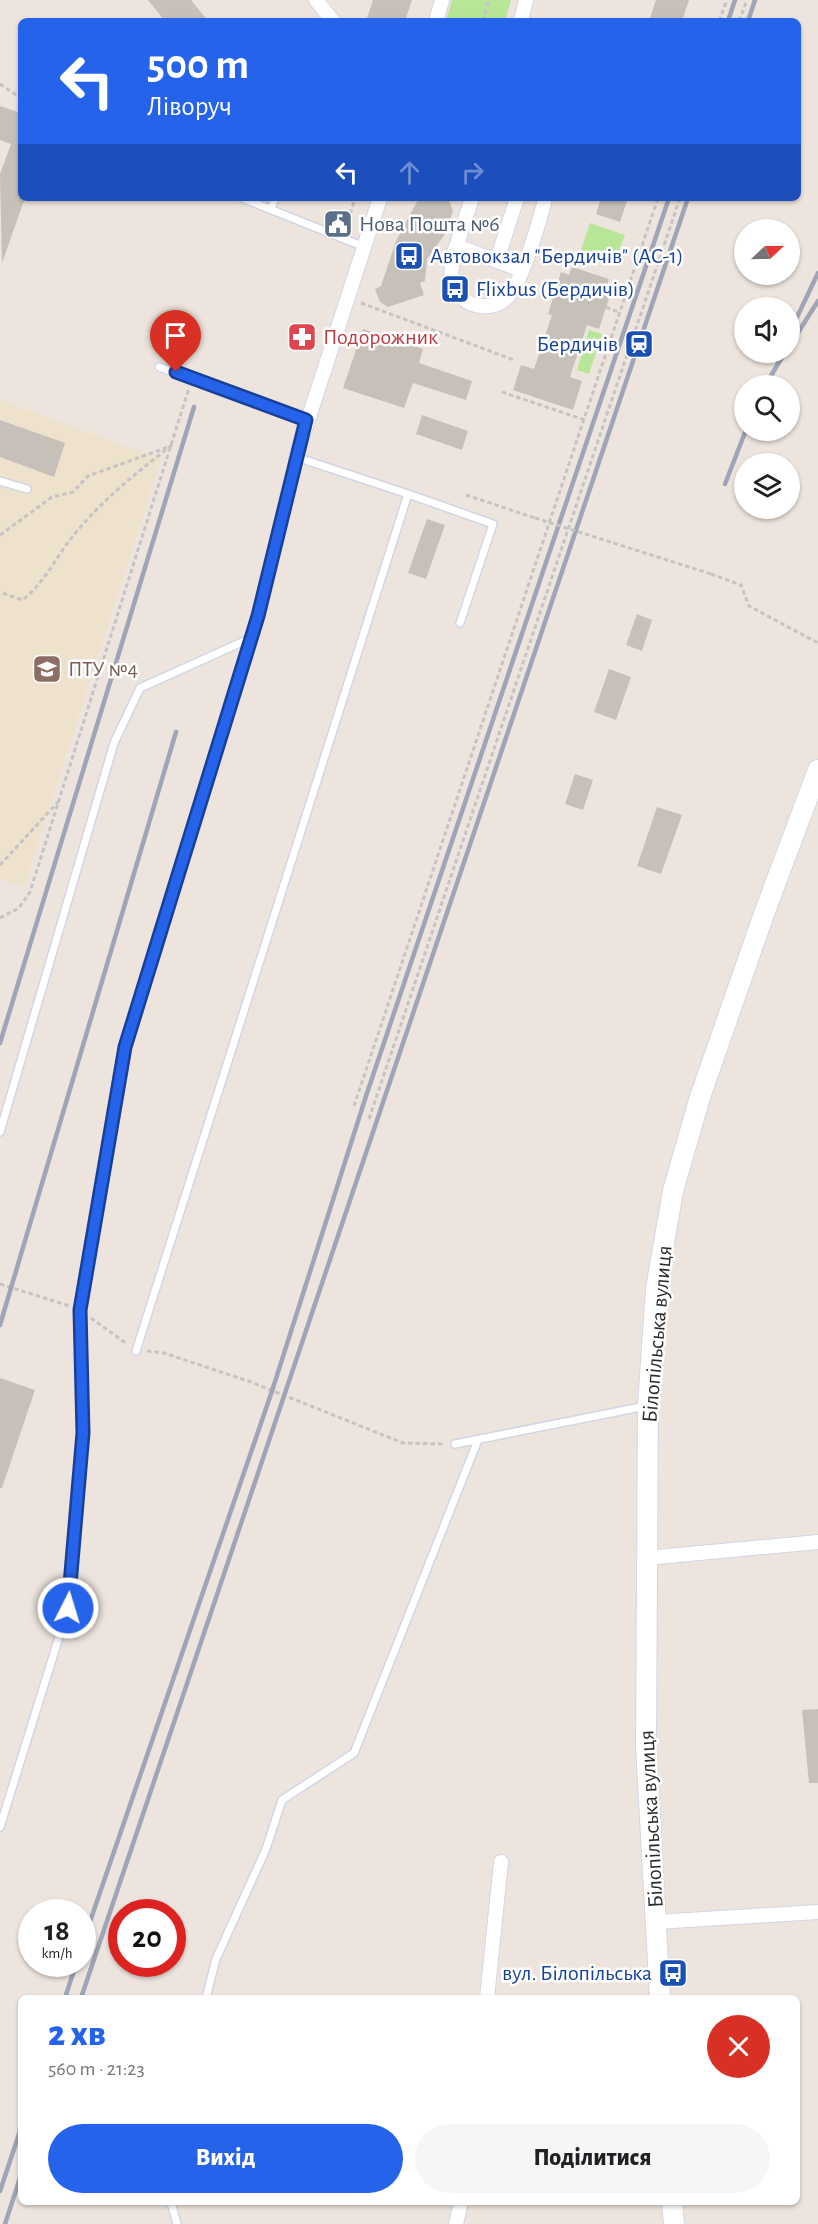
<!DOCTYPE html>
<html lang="uk">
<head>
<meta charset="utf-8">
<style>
  body { margin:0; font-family:"Alegreya Sans",sans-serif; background:#f6f6f6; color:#202124; height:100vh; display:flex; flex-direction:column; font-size:22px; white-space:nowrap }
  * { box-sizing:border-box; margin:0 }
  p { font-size:20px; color:#757577 }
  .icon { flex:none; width:33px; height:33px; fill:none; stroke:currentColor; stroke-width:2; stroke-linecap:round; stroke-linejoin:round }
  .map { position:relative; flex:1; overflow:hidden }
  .panel { position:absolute; left:18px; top:1995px; width:782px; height:210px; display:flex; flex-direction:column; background:#fff; border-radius:9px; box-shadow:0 2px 4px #0004 }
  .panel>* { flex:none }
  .banner { position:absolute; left:18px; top:18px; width:783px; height:183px; border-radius:9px; box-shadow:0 2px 4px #0004; background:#2563eb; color:#fff; overflow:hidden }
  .needle { width:39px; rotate:68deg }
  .tools { position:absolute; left:734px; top:219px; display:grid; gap:12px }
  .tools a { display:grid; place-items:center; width:66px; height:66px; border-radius:50%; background:#fff; box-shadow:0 2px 4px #0004; font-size:30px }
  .speed { position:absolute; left:18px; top:1899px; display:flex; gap:12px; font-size:30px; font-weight:700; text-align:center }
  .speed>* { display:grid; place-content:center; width:78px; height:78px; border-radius:50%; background:#fff; box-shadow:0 2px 4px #0004; line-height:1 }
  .speed small { font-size:15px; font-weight:400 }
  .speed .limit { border:9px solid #d22; background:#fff; color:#111 }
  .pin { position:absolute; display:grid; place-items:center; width:51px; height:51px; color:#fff; margin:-62px -26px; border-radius:50% 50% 50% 0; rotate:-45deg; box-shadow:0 0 6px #0007 }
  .pin .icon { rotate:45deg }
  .me { position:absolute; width:66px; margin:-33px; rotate:5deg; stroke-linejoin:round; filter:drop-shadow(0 0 4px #0008) }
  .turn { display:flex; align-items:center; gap:21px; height:126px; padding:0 30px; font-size:27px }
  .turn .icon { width:78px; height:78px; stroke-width:2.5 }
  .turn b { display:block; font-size:42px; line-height:51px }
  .lanes { display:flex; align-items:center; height:57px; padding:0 30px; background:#0003; justify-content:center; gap:30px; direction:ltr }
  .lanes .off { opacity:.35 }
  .round { display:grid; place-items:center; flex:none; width:63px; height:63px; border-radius:32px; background:#f6f6f6 }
  .summary { display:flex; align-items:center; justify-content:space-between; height:102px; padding:0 30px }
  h1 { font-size:36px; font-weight:800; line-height:45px; color:#2563eb }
  .action { display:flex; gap:12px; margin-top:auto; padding:12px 30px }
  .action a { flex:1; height:69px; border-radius:36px; background:#2563eb; color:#fff; font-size:24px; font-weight:800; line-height:69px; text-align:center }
  .action a+a { background:#f6f6f6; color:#202124 }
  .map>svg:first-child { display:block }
  .education { fill:#efe2cc }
  .green { fill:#b7e697 }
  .building { fill:#c6c0b8 }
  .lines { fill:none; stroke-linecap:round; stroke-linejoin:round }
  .lane-casing { stroke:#d2d6e4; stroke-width:10 }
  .street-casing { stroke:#d2d6e4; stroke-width:16 }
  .secondary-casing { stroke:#d2d6e4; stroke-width:22 }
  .path { stroke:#c4c4c4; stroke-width:3; stroke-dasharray:4.5 3; stroke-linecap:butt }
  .lane { stroke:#fff; stroke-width:7 }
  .street { stroke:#fff; stroke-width:14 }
  .secondary { stroke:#fff; stroke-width:20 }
  .rail { stroke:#9fa4b6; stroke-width:4.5 }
  .path-bridge { stroke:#c4c4c4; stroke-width:3; stroke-dasharray:4.5 3; stroke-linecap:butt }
  .route-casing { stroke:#184099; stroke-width:15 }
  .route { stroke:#2563eb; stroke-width:10 }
  .labels { text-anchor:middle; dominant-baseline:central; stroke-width:5; stroke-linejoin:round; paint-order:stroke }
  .service-label { font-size:22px; fill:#4e5e75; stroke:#fff; text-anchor:start }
  .transit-label { font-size:22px; fill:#164399; stroke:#fff; text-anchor:start }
  .health-label { font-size:22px; fill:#be3a42; stroke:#fff; text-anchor:start }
  .education-label { font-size:22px; fill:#785e54; stroke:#fff; text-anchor:start }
  .street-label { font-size:22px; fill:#2b2b2b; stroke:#fff }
</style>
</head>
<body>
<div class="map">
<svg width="818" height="2224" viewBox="0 0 818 2224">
  <rect width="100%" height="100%" fill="#ede5dd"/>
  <path class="education" d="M0 400 161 459 24 887 0 879Z"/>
  <path class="green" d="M452 0H511L505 21H446Z
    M590 223 625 235 613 265 580 253Z
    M589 330 602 334 589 374 577 370Z"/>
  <path class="building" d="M148 0H191L208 21H165Z
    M373 0H412L405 21H366Z
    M656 0H689L682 21H649Z
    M0 106 21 113V198H25L2 263 0 174 11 144 0 140Z
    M419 198H448L453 211 445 234 427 259 425 281 420 283 424 295 388 307 380 302 375 289 381 286 396 241Z
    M601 198H628L620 222 596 214Z
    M572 267 609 279 606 287 612 289 599 329 587 325 570 377 582 381 573 410 513 390 521 365 534 369 552 315 548 314 561 272 569 275Z
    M363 329 423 349 419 363 472 381 466 400 413 383 404 408 343 388Z
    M422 415 468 431 462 450 416 434Z
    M0 420 65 443 54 477 0 457Z
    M427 519 445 525 426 579 408 573Z
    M637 614 652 620 642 651 626 645Z
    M609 669 631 677 616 720 594 712Z
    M575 774 593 780 583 810 565 804Z
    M657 807 682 815 661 874 637 866Z
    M0 1378 35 1390 2 1488H0Z
    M818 1709V1783H809L802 1710Z"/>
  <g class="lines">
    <g class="lane-casing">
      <path id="lane" d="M242 198 362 246
        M271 209 275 198
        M159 367 306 420
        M0 481 27 489
        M408 494 493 524 460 623
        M0 1132 114 743 140 688 251 638
        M455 1444 646 1406
        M0 1827 68 1608 83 1433 80 1310 125 1047 258 616 296 457 408 494 136 1351
        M206 1998 216 1959 266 1849 282 1800 354 1753 478 1440
        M171 2202 177 2224"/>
    </g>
    <g class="street-casing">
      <path id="street" d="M316 0 333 21
        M436 21 442 0
        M521 21 526 0
        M472 198 452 259 451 283C458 296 467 306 483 306 494 307 504 302 511 293 522 279 541 218 545 198
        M457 246 521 270
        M497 260 517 198
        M296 457 380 198
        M646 1558 818 1542
        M656 1922 818 1912
        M487 1998 501 1862
        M456 2224 461 2202"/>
    </g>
    <g class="secondary-casing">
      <path id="secondary" d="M660 1998 646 1746 648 1406 656 1289 673 1191 700 1097 765 911 818 770
        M672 2202 674 2224"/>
    </g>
    <path class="path" d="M483 21 489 0
      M719 21 727 0
      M739 21 747 0
      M0 84 21 98
      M346 228 355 198
      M361 303 514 360
      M606 307 620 313
      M502 392 585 420
      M466 495 535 518
      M0 535 52 497 73 492 88 476 171 446C136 473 101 501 73 536 56 557 44 584 22 600L0 592
      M711 574 741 585 749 606 818 643
      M0 865 58 802
      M0 918 19 908 30 892 189 388
      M354 1106 658 198
      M369 1119 680 198
      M0 1284 70 1306
      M91 1318 127 1344
      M147 1351 164 1353 251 1382 403 1443 444 1444"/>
    <use href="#lane" class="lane"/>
    <use href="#street" class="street"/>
    <use href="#secondary" class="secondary"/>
    <path class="rail" d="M728 21 735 0
      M748 21 755 0
      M789 334 818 273
      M789 347 818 301
      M765 386 785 352
      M725 484 746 430
      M0 1043 194 407
      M0 1325 176 732
      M82 1945 272 1391 367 1093 669 198
      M65 1998 76 1964
      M81 1998 688 198
      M0 2191 21 2128
      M5 2224 21 2175"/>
    <path class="path-bridge" d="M535 518 711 574"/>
  </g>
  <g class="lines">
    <g class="route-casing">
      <path id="route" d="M68 1608 83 1433 80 1310 125 1047 258 616 306 420 176 372"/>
    </g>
    <use href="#route" class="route"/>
  </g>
  <defs>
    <g id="civic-square" transform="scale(1.5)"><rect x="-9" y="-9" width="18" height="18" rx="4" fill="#5c6f8a" stroke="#fff"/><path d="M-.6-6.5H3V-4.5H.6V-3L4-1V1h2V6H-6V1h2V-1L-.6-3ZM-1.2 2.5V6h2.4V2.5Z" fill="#fff"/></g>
    <g id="bus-square" transform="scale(1.5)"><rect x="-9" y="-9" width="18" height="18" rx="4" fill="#1a4fb4" stroke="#fff"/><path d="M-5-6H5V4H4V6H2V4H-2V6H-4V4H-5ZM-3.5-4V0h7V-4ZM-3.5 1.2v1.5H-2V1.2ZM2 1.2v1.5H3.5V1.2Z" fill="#fff"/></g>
    <g id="pharmacy-square" transform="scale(1.5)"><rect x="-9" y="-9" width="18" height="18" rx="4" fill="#e0444e" stroke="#fff"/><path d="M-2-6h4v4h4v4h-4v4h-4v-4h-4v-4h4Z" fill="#fff"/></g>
    <g id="station-square" transform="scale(1.5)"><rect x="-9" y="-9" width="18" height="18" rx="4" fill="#1a4fb4" stroke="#fff"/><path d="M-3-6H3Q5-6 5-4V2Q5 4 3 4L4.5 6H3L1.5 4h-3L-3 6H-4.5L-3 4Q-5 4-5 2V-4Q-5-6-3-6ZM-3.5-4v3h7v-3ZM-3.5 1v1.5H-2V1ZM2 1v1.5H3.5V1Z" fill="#fff"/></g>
    <g id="university-square" transform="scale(1.5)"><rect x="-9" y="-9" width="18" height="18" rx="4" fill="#8d6e63" stroke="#fff"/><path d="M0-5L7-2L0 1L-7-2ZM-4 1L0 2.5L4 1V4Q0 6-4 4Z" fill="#fff"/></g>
  </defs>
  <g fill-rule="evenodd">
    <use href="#civic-square" x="338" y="224"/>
    <use href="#bus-square" x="409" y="256"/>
    <use href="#bus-square" x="455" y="289"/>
    <use href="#pharmacy-square" x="302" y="337"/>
    <use href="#station-square" x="639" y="344"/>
    <use href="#university-square" x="47" y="669"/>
    <use href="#bus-square" x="673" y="1973"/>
  </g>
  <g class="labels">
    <g class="service-label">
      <text x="359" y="224">Нова Пошта №6</text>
    </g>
    <g class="transit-label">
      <text x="430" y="256">Автовокзал "Бердичів" (АС-1)</text>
      <text x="476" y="289">Flixbus (Бердичів)</text>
      <text x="618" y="344" text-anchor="end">Бердичів</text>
      <text x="652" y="1973" text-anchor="end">вул. Білопільська</text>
    </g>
    <g class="health-label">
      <text x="323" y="337">Подорожник</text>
    </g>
    <g class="education-label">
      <text x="68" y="669">ПТУ №4</text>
    </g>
    <g class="street-label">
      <text transform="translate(657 1334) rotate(-85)">Білопільська вулиця</text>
      <text transform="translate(651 1819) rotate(-93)">Білопільська вулиця</text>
    </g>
  </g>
</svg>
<div class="tools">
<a><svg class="needle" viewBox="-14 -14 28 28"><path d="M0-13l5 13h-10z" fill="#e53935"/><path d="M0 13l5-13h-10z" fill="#757577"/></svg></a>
<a><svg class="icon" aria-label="sound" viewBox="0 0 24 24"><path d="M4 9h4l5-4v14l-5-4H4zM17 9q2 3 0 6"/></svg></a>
<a><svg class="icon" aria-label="search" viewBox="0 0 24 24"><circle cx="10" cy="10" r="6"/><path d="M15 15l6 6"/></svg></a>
<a><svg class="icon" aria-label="layers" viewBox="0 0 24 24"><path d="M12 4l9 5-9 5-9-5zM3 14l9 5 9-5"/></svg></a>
</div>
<div class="speed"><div>18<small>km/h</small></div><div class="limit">20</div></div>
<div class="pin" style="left:176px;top:372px;background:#d93025"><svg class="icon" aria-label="arrive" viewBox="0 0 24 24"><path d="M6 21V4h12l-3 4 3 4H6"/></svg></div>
<svg class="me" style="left:68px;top:1608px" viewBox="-20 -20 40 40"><circle r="17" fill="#2563eb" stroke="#fff" stroke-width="3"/><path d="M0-11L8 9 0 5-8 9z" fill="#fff"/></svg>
<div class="banner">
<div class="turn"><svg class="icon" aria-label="left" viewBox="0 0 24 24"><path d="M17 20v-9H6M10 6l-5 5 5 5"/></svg><div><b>500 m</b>Ліворуч</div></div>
<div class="lanes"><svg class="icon" aria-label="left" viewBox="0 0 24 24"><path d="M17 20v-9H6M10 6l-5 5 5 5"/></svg><svg class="icon off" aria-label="ahead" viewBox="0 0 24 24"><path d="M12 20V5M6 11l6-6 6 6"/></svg><svg class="icon off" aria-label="right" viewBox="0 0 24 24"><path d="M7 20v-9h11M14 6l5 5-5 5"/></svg></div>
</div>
<section class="panel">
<div class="summary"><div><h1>2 хв</h1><p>560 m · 21:23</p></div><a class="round" style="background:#d93025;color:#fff"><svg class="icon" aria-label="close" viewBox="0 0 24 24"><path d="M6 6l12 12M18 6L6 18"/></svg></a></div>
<div class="action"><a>Вихід</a><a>Поділитися</a></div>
</section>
</div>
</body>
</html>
